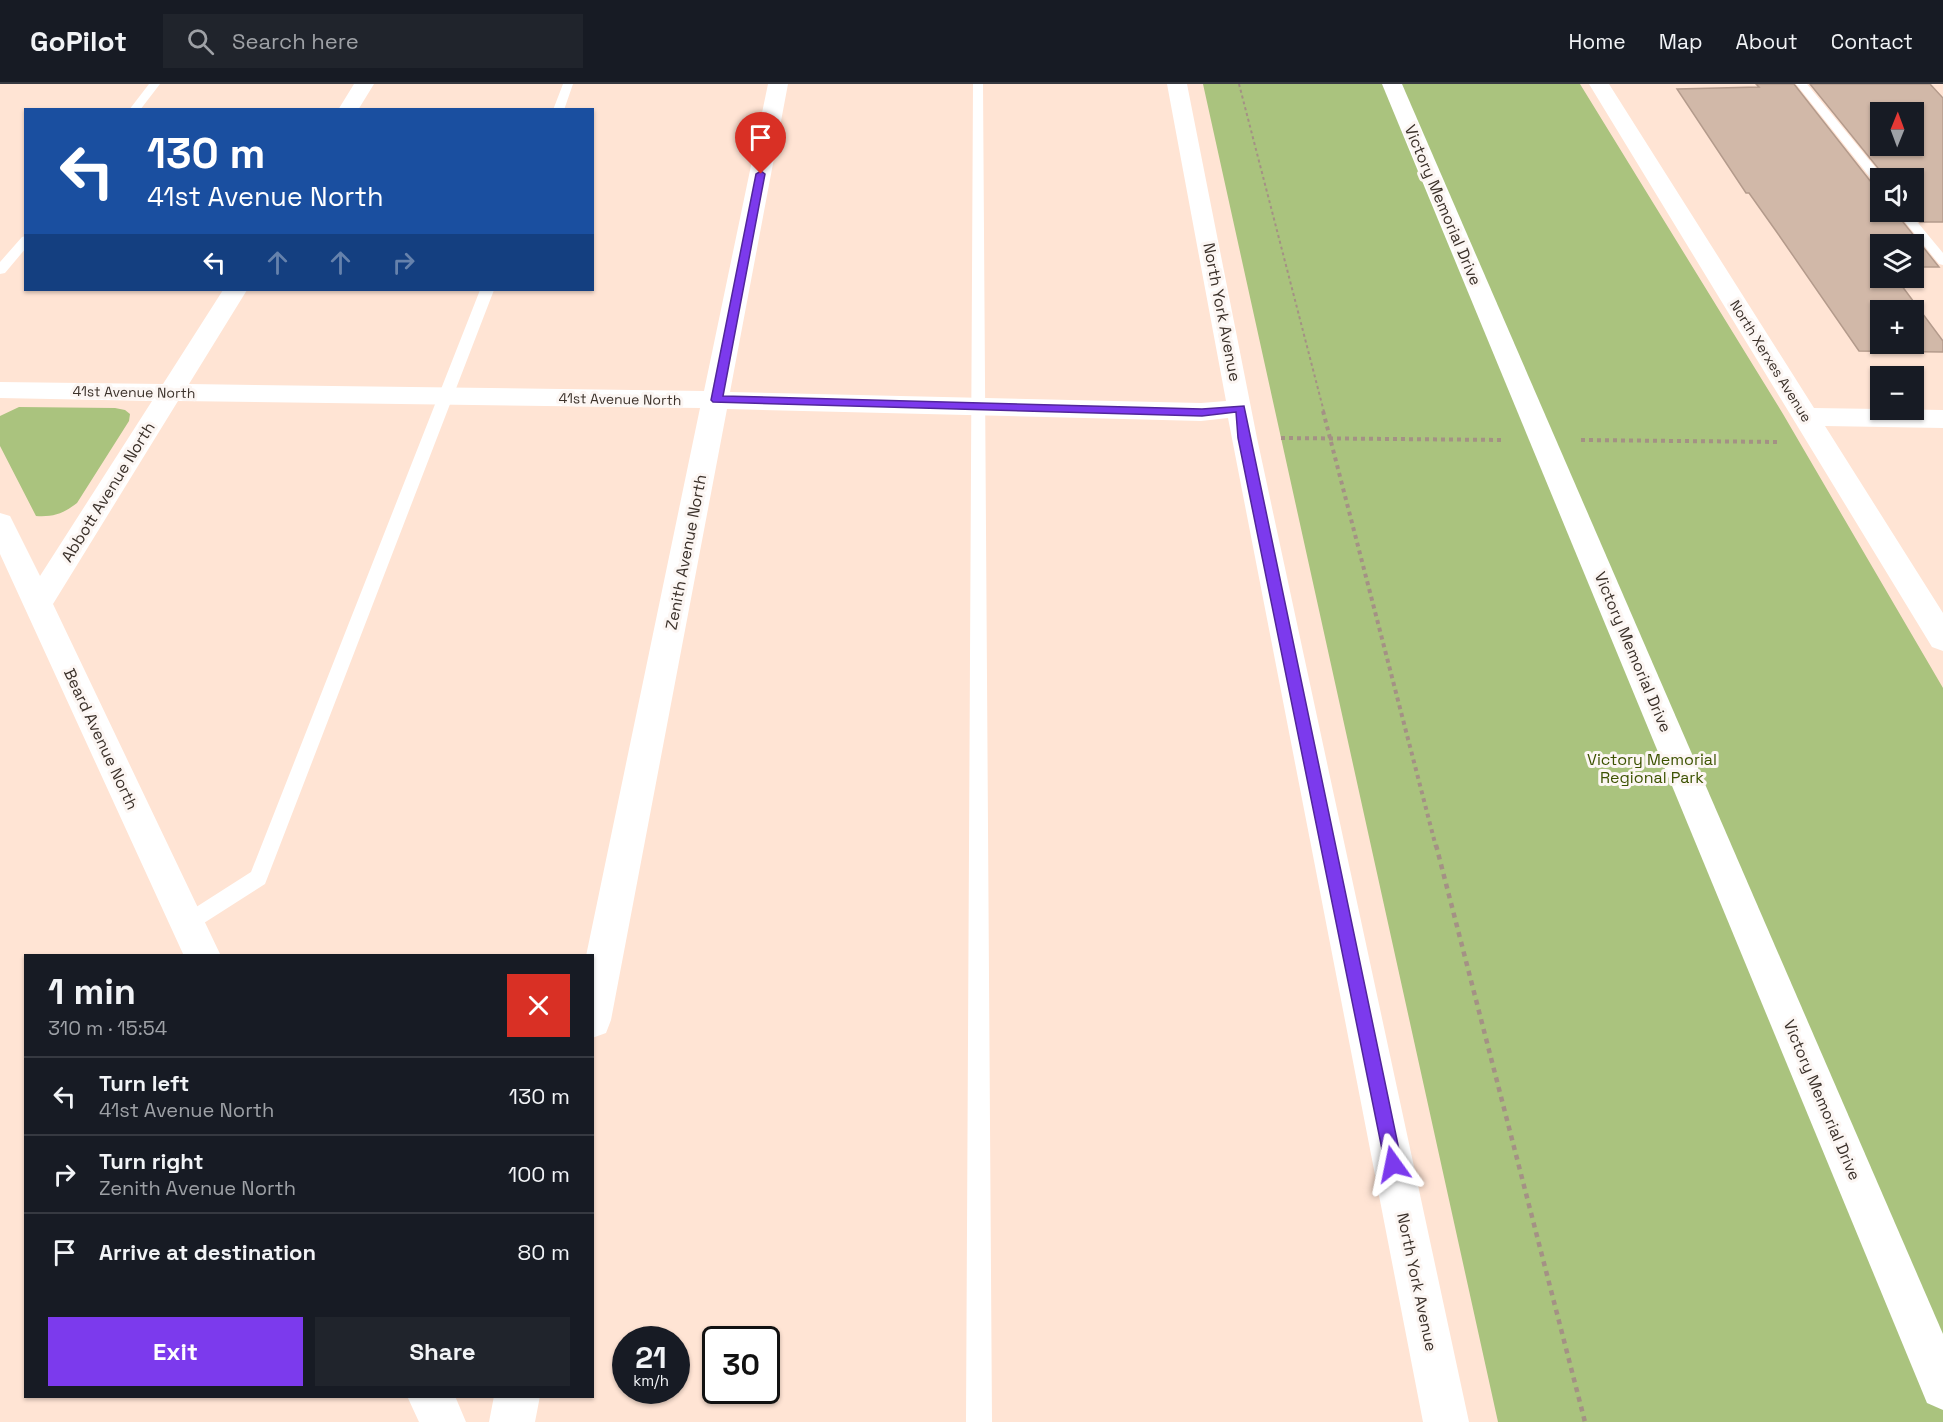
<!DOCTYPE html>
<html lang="en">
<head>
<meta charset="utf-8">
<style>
  body { margin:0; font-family:"Space Grotesk",sans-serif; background:#20242c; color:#f1f3f6; height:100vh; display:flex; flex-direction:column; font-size:22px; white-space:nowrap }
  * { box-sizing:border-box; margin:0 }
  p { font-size:20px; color:#9ea1a6 }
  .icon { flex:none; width:33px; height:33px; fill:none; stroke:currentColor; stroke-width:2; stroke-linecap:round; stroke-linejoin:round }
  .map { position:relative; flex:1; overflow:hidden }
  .drawer { position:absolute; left:24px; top:870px; width:570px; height:444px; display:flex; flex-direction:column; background:#171b24; border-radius:0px; box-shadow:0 2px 4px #0004 }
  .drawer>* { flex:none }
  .hud { position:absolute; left:24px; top:24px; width:570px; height:183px; border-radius:0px; box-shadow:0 2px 4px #0004; background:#1a4fa0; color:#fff; overflow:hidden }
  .needle { width:39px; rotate:1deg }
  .fabs { position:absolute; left:1870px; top:18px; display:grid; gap:12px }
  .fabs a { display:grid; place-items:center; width:54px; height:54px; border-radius:0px; background:#171b24; box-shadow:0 2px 4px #0004; font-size:30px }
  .speed { position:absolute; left:612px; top:1242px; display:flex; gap:12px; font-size:30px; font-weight:700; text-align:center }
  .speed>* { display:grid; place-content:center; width:78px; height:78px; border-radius:50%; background:#171b24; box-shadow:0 2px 4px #0004; line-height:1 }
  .speed small { font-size:15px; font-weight:400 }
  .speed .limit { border:3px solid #111; border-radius:9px; background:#fff; color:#111 }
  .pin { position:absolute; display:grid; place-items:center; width:51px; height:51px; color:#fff; margin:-62px -26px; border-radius:50% 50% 50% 0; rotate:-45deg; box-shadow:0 0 6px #0007 }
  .pin .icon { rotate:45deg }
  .me { position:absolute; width:66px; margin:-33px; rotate:348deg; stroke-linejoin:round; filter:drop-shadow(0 0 4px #0008) }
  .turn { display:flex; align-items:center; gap:21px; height:126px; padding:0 24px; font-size:27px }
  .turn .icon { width:78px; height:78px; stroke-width:2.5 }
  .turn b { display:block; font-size:42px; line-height:51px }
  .lanes { display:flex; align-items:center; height:57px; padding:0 24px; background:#0003; justify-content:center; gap:30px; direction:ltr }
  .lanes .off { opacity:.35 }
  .round { display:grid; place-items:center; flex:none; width:63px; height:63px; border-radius:0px; background:#20242c }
  .head { display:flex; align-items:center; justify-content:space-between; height:102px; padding:0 24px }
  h1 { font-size:36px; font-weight:600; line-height:45px }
  .primary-button { display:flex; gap:12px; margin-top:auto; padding:12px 24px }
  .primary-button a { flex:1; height:69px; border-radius:0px; background:#7c3aed; color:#fff; font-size:24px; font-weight:600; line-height:69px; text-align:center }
  .primary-button a+a { background:#20242c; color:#f1f3f6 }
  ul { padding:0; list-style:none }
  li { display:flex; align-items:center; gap:18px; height:78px; padding:0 24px; border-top:2px solid #363941 }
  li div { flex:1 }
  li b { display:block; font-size:22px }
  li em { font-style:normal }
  header { display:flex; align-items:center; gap:36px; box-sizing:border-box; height:84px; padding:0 30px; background:#171b24; border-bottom:2px solid #363941 }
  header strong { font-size:28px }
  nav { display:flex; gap:33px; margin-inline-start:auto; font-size:21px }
  .search { width:420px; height:54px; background:#20242c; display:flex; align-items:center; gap:15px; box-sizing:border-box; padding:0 21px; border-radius:0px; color:#9ea1a6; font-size:22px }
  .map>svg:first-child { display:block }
  .green { fill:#aac37e }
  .building { fill:#d1b8a8; stroke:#b49b8c; stroke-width:1.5; fill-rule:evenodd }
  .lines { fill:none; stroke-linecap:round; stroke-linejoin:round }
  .path-far2 { stroke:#a49185; stroke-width:2; stroke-dasharray:3 3; stroke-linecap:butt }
  .path-far1 { stroke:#a49185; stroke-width:4; stroke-dasharray:4 4; stroke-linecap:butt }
  .path { stroke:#a49185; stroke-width:4.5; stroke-dasharray:5 5; stroke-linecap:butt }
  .service { fill:#fff; fill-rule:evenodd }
  .minor { fill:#fff; fill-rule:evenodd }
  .tertiary { fill:#fff; fill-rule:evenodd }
  .route { fill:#7c3aed; stroke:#51269a; stroke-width:1.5 }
  .labels { text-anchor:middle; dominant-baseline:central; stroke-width:6; stroke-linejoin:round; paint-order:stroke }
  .far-street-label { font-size:14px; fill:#3b312a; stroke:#fcf6f3 }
  .street-label { font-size:16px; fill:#3b312a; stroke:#fcf6f3 }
  .park-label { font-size:16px; fill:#3c5200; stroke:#fcf6f3 }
</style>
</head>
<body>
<header>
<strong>GoPilot</strong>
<div class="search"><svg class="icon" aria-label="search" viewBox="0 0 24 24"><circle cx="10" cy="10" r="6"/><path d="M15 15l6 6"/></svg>Search here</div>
<nav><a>Home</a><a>Map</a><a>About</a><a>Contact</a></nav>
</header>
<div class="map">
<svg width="1943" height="1338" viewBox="0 0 1943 1338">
  <rect width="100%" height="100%" fill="#ffe4d4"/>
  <path class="green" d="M1203 0H1580L1783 330 1943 604V1338H1498Z
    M19 323 115 324 125 326 130 330 129 337 77 419C63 430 53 433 36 432L0 362V332Z"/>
  <path class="building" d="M1756 0H1794L1875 103 1881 105V128H1895L1939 183H1914V160H1881V194H1896L1943 257V268L1859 267 1776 147 1749 109H1746L1677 5 1759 3ZM1881 226H1914V260H1881Z
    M1810 0H1930L1943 14V138H1920L1912 128H1914V94H1886ZM1881 28H1914V62H1881Z"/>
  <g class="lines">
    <path class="path-far2" d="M1239 0 1324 328"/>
    <path class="path-far1" d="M1323 327 1436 763
      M1281 354 1504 356
      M1581 356 1780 358"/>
    <path class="path" d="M1436 761 1585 1338"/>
    <path class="service" d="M149 0H160L140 26H129Z
      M563 0H573L564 26H553Z
      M973 0H983L992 1338H966Z
      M1796 0H1807L1884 94H1881V103L1877 102Z
      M1897 128H1909L1943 169V181L1939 180Z
      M26 152V164L5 189 0 190V178L22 153Z
      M480 206H494L265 800 193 846 186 849 179 846 176 840 179 834 251 788Z"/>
    <path class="minor" d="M354 0H374L358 26H338Z
      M768 0H788L730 308 1201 319 1226 317 1167 0H1187L1257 354 1469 1338H1423L1228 334 1201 337 727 325 611 936 606 949 592 954V872H586L700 324 178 317 53 520 221 872H184L0 470V429L10 432 40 492 152 317 0 314V298L163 300 223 206H247L189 300 704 307Z
      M1589 0H1609L1814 324 1943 326V344L1825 342 1943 529V567L1932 563Z
      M407 1312H455L466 1338H419Z
      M494 1312H540L535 1338H489Z"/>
    <path class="tertiary" d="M1382 0H1402L1943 1250V1326L1927 1319Z"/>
  </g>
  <path class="route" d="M761 87 765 90 723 312 1202 325 1244 322 1402 1080 1399 1086 1393 1089 1387 1086 1385 1080 1238 354 1236 328 1202 332 713 318 711 316 756 90Z"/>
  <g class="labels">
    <g class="far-street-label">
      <text transform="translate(1771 277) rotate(58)">North Xerxes Avenue</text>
      <text transform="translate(134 308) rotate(1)">41st Avenue North</text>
      <text transform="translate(620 315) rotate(1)">41st Avenue North</text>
    </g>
    <g class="street-label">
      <text transform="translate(1443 121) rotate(67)">Victory Memorial Drive</text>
      <text transform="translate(1222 228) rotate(79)">North York Avenue</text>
      <text transform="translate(108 408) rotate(-58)">Abbott Avenue North</text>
      <text transform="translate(686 468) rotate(-79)">Zenith Avenue North</text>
      <text transform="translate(1633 568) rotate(67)">Victory Memorial Drive</text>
      <text transform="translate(101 655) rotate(65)">Beard Avenue North</text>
      <text transform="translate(1822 1016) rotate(67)">Victory Memorial Drive</text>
      <text transform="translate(1417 1198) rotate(78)">North York Avenue</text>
    </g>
    <g class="park-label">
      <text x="1652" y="675">Victory Memorial<tspan x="1652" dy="18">Regional Park</tspan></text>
    </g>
  </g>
</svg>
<div class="fabs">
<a><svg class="needle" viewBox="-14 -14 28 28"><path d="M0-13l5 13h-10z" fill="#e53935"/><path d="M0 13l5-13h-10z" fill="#9ea1a6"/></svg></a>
<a><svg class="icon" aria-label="sound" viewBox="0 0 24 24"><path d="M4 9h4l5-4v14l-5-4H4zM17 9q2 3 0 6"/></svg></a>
<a><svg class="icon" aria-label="layers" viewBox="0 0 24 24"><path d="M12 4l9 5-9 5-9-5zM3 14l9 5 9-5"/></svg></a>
<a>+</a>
<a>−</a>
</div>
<div class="speed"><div>21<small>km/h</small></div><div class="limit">30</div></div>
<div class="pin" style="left:761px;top:90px;background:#d93025"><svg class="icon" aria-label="arrive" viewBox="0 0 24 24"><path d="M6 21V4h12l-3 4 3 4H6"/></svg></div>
<svg class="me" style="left:1393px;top:1080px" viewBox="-20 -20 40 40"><path d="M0-17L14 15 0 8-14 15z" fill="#7c3aed" stroke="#fff" stroke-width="4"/></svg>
<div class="hud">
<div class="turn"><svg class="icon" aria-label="left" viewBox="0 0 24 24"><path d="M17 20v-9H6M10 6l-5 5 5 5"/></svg><div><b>130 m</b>41st Avenue North</div></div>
<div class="lanes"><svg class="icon" aria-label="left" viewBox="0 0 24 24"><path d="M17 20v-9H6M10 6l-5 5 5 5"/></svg><svg class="icon off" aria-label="ahead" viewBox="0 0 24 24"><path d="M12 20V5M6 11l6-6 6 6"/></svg><svg class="icon off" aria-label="ahead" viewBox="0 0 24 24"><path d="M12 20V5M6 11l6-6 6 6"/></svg><svg class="icon off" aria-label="right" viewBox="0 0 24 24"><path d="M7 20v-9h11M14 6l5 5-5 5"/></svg></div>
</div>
<section class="drawer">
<div class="head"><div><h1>1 min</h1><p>310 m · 15:54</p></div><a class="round" style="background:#d93025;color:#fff"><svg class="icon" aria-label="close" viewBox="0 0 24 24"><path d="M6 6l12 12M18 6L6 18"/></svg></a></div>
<ul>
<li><svg class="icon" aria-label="left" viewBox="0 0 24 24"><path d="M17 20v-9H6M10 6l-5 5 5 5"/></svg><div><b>Turn left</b><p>41st Avenue North</p></div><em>130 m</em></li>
<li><svg class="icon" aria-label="right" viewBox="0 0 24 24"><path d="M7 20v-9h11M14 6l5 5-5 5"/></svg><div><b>Turn right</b><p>Zenith Avenue North</p></div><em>100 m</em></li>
<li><svg class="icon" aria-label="arrive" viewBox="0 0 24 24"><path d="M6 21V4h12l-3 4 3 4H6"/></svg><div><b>Arrive at destination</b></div><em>80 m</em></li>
</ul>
<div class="primary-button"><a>Exit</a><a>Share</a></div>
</section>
</div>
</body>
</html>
